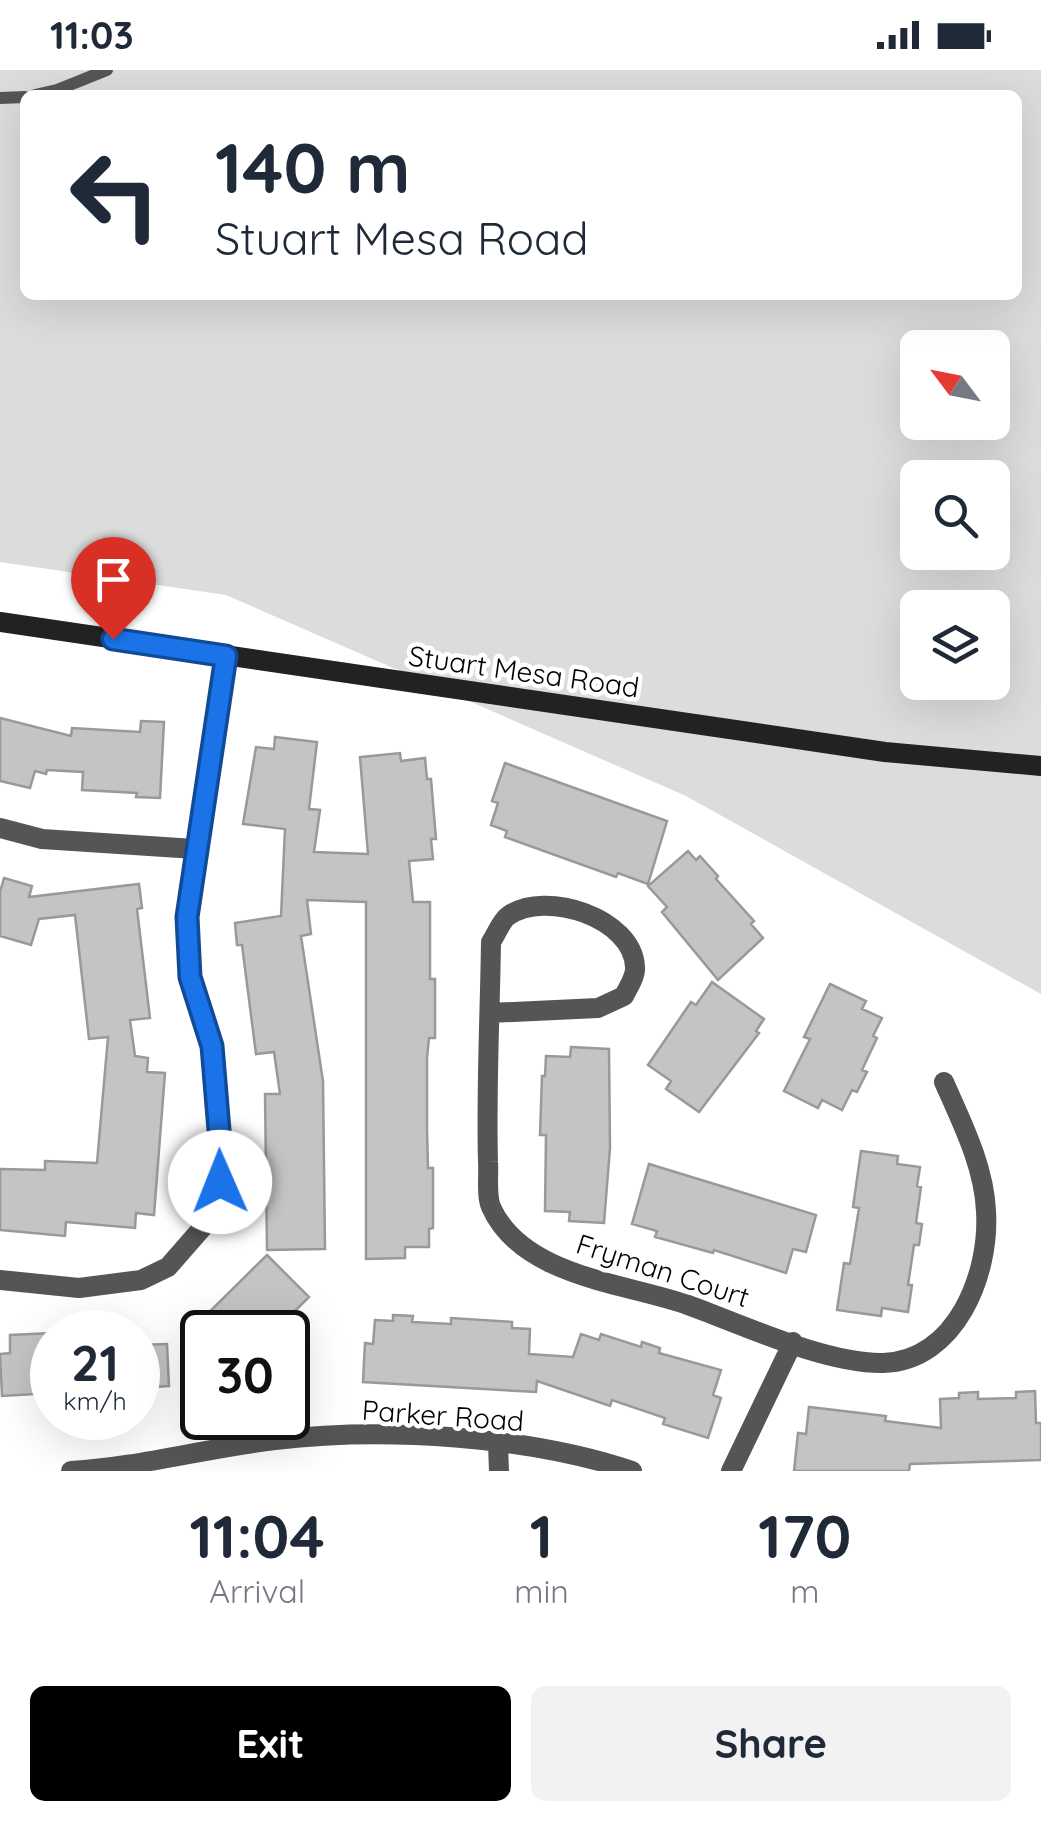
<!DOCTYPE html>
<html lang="en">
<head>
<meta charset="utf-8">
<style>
  body { margin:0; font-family:Quicksand,sans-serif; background:#f2f2f3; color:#1f2937; height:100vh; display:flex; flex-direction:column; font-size:38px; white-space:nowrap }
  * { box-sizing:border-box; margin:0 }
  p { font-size:32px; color:#747a83 }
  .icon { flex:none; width:55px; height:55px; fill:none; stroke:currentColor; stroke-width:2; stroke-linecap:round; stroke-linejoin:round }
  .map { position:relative; height:1401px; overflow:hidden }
  .panel { display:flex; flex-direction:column; background:#fff; flex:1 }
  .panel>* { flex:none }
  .top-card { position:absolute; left:20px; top:20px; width:1002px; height:210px; border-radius:15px; box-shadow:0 10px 40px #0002; background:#fff; color:#1f2937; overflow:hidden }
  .needle { width:65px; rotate:302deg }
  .tools { position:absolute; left:900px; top:260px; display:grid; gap:20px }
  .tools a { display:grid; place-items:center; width:110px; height:110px; border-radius:15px; background:#fff; box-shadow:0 10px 40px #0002; font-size:50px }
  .speed { position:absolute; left:30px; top:1240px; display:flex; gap:20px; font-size:50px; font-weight:700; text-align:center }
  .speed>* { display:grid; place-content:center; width:130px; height:130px; border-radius:50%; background:#fff; box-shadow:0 10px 40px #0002; line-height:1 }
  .speed small { font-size:25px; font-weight:400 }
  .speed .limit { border:5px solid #111; border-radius:15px; background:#fff; color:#111 }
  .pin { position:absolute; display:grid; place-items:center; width:85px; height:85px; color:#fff; margin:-102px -42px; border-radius:50% 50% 50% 0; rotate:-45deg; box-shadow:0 0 10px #0007 }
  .pin .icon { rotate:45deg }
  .me { position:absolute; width:110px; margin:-55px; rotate:359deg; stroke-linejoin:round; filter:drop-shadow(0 0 8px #0008) }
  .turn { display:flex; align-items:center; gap:35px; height:210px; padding:0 30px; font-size:45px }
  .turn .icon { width:130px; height:130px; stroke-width:2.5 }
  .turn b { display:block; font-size:70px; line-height:85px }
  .eta { display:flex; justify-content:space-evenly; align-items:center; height:170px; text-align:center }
  .eta b { font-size:60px; font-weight:700; line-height:70px }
  .cta { display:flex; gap:20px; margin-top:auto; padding:20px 30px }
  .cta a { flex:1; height:115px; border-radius:15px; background:#000; color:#fff; font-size:40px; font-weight:700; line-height:115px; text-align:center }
  .cta a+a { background:#f2f2f3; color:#1f2937 }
  .status { display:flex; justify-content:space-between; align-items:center; height:70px; padding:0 50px; background:#fff; direction:ltr }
  .status svg { height:28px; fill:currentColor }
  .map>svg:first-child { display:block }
  .green { fill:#dcdcdc; fill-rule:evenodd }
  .building { fill:#c4c4c4; stroke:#999; stroke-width:2.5 }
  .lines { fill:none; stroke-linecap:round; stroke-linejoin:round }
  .lane { stroke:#555; stroke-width:12 }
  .street { stroke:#555; stroke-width:20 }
  .secondary { stroke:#222; stroke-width:20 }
  .route-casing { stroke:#114b97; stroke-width:25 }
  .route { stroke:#1a73e8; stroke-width:18 }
  .labels { text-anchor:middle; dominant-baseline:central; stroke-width:9; stroke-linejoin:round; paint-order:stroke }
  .street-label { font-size:28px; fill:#000; stroke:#fff }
</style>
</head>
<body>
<div class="status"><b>11:03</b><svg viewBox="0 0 49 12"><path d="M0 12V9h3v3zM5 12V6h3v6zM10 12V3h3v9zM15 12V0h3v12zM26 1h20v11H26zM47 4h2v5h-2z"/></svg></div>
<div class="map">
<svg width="1041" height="1401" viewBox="0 0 1041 1401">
  <rect width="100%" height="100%" fill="#fff"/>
  <path class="green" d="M0 0H1041V924L686 726 226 525 0 492ZM25 25H1018V225H25ZM918 278H992V352H918ZM918 408H992V482H918ZM918 538H992V612H918Z"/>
  <path class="building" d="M0 648 71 666 72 658 140 662 141 651 164 652 160 728 136 727 137 723 82 720 83 702 47 700 46 704 35 701 30 718 0 711Z
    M275 667 317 672 309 739 320 740 314 782 368 784 360 687 400 683 401 691 425 688 427 709H431L436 769H431L433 789 409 791 413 832H430V909H435V968H429L427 988V1058L428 1098H433V1158L429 1159V1177H405V1188L366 1189V832L307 830 311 864 301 866 323 1011 325 1179 267 1180 265 1024H280L274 982 256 984 242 875H237L235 853 281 846 285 759 243 754 256 677 274 679Z
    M505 693 667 751 648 814 618 803 616 807 505 767 507 761 491 755 498 733 492 731Z
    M688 781 696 790 700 786 718 806 716 809 754 851 751 854 763 868 718 910 662 842 667 837 648 816Z
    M4 808 32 816 29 827 139 814 142 838 137 839 150 948 130 950 135 986 148 988 147 1002 165 1003 154 1145 136 1143 135 1158 66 1152 65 1166 0 1160V1099L45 1100V1091L97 1093 108 967 89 969 75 845 39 849 31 875 0 866V822Z
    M712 912 764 949 756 961 759 963 699 1042 666 1019 671 1011 648 995 691 932 696 935Z
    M830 914 866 931 862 939 882 948 873 966 877 968 862 1000 867 1002 857 1022 852 1020 842 1040 822 1030 818 1038 784 1021 810 969 804 967Z
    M571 977 609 979 610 1078 604 1153 569 1151 570 1142 545 1141 546 1065H540L542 1006H545L546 986 570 987Z
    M861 1081 898 1086 897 1094 920 1097 917 1116 921 1117 916 1153 922 1154 919 1175H914L908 1215H912L908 1242 882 1238 881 1246 837 1240 844 1193 850 1194 859 1138 853 1137Z
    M649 1094 816 1145 806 1182 793 1179 786 1203 714 1180 713 1183 655 1167 657 1161 632 1154Z
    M267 1185 309 1227 274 1262H189Z
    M393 1245 413 1246 412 1252 451 1254V1248L512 1252V1258L530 1259 529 1284 573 1287 581 1264 599 1270 601 1264 641 1277 642 1272 660 1278 659 1283 721 1300 713 1325 721 1328 708 1368 663 1354 665 1348 612 1330 610 1336 537 1311 536 1322 363 1312 365 1273 373 1274 375 1250 393 1251Z
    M52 1263V1323L2 1326 0 1284 10 1283V1265Z
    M167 1274 169 1316 138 1318V1275Z
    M1035 1321 1036 1353H1041V1390L910 1394 909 1401H794L798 1363 806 1364 809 1337 886 1346 885 1351 941 1358 940 1329 959 1328V1323L978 1322V1329L1016 1328V1322Z"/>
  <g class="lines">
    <path class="lane" d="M35 25 57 20 107 0
      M0 28 25 27"/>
    <path class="street" d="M0 758 42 769 195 779
      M490 943 598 938 624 926C628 918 636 906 635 897 633 848 545 819 508 846 501 851 496 865 491 872 490 945 486 1019 488 1092 489 1105 486 1125 491 1137 522 1207 626 1213 688 1235 743 1255 826 1294 883 1293 956 1291 990 1204 986 1141 984 1096 962 1053 944 1012
      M0 1210 79 1218 141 1210 168 1197 203 1157 219 1113V1060L212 976 190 907 187 847 226 587
      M498 1374 499 1401
      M71 1401C140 1397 206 1378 275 1370 384 1357 529 1366 632 1401
      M731 1401 793 1272"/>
    <path class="secondary" d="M0 552 885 682 1041 696"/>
  </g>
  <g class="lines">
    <g class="route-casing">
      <path id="route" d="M113 569 226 586 187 847 190 907 212 976 219 1060 220 1112"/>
    </g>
    <use href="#route" class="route"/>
  </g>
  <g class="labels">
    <g class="street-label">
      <text transform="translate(524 601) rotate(8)">Stuart Mesa Road</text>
      <text transform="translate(663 1200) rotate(18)">Fryman Court</text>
      <text transform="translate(443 1345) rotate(4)">Parker Road</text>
    </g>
  </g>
</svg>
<div class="tools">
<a><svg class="needle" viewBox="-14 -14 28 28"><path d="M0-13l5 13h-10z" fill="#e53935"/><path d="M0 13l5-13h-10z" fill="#747a83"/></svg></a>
<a><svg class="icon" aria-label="search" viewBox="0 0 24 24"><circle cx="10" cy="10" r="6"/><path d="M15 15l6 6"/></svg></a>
<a><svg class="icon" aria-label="layers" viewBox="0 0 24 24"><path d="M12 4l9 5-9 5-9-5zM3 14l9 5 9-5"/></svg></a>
</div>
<div class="speed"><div>21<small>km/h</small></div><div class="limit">30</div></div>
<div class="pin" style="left:113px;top:569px;background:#d93025"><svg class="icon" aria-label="arrive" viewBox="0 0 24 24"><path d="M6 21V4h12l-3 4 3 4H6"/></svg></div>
<svg class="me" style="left:220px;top:1112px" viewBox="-20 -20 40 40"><circle r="19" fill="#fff"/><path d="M0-13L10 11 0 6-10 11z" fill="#1a73e8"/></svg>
<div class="top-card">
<div class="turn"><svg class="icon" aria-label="left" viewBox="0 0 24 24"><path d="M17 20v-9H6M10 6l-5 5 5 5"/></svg><div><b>140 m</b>Stuart Mesa Road</div></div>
</div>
</div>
<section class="panel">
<div class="eta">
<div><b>11:04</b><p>Arrival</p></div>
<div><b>1</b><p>min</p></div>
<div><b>170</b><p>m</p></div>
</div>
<div class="cta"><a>Exit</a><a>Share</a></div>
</section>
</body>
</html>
